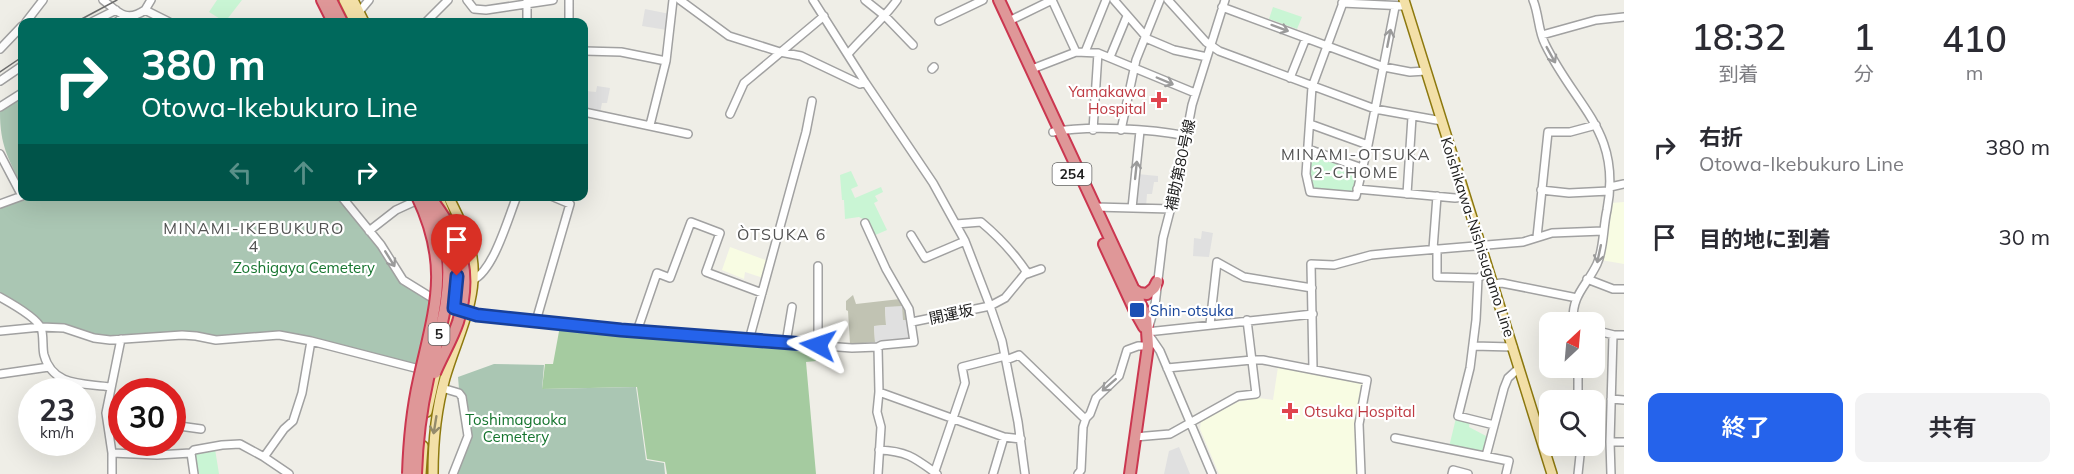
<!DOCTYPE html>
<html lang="ja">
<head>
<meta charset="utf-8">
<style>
  body { margin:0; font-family:Mulish,"Noto Sans JP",sans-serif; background:#f2f2f3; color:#2b2b33; height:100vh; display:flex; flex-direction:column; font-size:22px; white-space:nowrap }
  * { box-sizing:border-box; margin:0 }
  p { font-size:20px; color:#7c7c81 }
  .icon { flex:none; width:33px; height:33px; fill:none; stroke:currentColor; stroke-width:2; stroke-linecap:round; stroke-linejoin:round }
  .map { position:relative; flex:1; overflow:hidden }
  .sheet { display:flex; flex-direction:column; background:#fff; width:450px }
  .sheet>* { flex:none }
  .top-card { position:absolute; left:18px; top:18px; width:570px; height:183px; border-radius:12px; box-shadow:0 6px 24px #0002; background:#00695c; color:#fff; overflow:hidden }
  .needle { width:39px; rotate:26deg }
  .buttons { position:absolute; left:1539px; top:312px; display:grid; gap:12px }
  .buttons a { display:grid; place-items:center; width:66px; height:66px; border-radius:12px; background:#fff; box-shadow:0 6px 24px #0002; font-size:30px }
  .speed { position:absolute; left:18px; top:378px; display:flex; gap:12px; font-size:30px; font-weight:700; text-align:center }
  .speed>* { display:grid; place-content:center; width:78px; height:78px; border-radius:50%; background:#fff; box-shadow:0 6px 24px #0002; line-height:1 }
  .speed small { font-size:15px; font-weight:400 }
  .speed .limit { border:9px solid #d22; background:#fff; color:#111 }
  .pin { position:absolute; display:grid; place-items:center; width:51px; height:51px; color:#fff; margin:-62px -26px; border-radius:50% 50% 50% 0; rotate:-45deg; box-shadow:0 0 6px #0007 }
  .pin .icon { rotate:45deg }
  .me { position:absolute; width:66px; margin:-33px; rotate:275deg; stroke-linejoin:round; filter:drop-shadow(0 0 4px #0008) }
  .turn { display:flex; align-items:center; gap:21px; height:126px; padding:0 24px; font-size:27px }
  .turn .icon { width:78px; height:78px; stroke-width:2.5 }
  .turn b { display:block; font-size:42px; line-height:51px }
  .lanes { display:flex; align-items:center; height:57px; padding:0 24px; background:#0003; justify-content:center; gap:30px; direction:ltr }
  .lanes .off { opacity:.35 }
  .eta { display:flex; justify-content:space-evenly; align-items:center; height:102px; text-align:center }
  .eta b { font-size:36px; font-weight:600; line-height:42px }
  .primary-button { display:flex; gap:12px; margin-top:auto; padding:12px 24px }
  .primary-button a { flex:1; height:69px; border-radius:12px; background:#2563eb; color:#fff; font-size:24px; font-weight:600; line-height:69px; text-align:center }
  .primary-button a+a { background:#f2f2f3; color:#2b2b33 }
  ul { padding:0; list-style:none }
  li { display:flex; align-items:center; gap:18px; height:90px; padding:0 24px }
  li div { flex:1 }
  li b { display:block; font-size:22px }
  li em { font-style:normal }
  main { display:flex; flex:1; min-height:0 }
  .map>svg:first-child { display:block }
  .education { fill:#f8fce3 }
  .construction { fill:#c1c3b3 }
  .forest { fill:#a5cba0 }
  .cemetery { fill:#aac6b3 }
  .park { fill:#c9f5d4 }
  .parking { fill:#e0e0e0 }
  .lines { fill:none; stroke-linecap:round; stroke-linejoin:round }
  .minor-casing { stroke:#a1a1a1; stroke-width:10 }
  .major-casing { stroke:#8d790f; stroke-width:12 }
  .highway-casing { stroke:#cb3750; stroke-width:14 }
  .minor { stroke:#fff; stroke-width:7 }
  .major { stroke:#f3e0a8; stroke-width:9 }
  .highway { stroke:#df9798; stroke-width:10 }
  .tram { stroke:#6e6e6e; stroke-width:1.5 }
  .highway-bridge-casing { stroke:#cb3750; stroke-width:14; stroke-linecap:butt }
  .highway-bridge { stroke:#df9798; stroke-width:10 }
  .oneway { stroke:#9b9b9b }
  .oneway2 { stroke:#948a6b }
  .route-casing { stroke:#184099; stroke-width:15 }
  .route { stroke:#2563eb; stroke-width:10 }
  .health-dot { fill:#e0444e; stroke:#fff; stroke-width:2 }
  .transit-dot { fill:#1a4fb4; stroke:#fff; stroke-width:2 }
  .labels { text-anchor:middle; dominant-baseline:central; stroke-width:4.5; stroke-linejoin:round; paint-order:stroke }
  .shield { fill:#fff; stroke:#636363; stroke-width:1.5 }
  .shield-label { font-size:14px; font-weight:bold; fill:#202020 }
  .health-label { font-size:15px; fill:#be3a42; stroke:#fff; text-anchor:end }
  .street-label { font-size:15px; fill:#202020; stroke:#fff }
  .park-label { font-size:15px; fill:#16752f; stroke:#fff }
  .transit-label { font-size:15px; fill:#164399; stroke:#fff; text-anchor:start }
  .neighbourhood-label { font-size:16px; letter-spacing:1.5px; fill:#535353; stroke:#fff }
</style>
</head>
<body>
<main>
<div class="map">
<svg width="1624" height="474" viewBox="0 0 1624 474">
  <rect width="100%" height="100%" fill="#efeee7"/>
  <path class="education" d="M1624 202V264L1601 260 1611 203Z
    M730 247 771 262 766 279 745 272 744 279 722 270Z
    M1281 365 1362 381 1364 384 1359 474H1219L1200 429 1201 421 1238 402 1258 398 1273 400 1278 367Z"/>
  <path class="construction" d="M853 295 856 304 900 299 907 311 908 320H903L885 307 886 325 874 326 875 342 850 344 848 311 846 310V301Z"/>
  <path class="forest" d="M560 326 815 349 816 361 806 362 816 474H667L665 462 647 459 637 387 542 389 545 364H553Z"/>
  <path class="cemetery" d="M22 97V186C8 158 0 145 0 112Z
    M338 196 381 248 402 282 432 301 417 366 279 335 216 338 194 333 110 340 41 326 0 294V206L24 197Z
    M494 364 544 365 542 389 636 387 646 460 664 463 665 474H455L471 436 463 395 459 389 458 377Z"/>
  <path class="park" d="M217 0H242L225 22 209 12Z
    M1273 7 1302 17 1297 29 1269 19Z
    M1314 154 1356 170 1358 174 1354 191 1349 194 1316 190 1312 188 1309 173V157Z
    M851 171 858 186 851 189 855 198 881 187 883 192 875 196 878 201 874 203 887 230 873 236 865 220 859 217 845 219 844 200H842L840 175Z
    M1456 418 1470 421 1469 427 1488 437 1484 453 1449 447Z
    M215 449 219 474H198L194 453Z"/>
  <path class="parking" d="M645 9 670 14 667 30 642 26Z
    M597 86 610 88 607 103H602L600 113 584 110 586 91 596 92Z
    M1137 174 1158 176V182H1154L1152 194H1147L1146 207H1140L1135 203Z
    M1202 231 1213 233 1209 257 1193 256 1194 238 1201 239Z
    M902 306 903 320H908L910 341 875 342 874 326 886 325 885 307Z
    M1179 447 1190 474H1164L1169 451Z"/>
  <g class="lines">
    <g class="minor-casing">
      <path id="minor" d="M103 0C118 12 126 23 145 10L169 22
        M467 0 474 9 486 10 553 0
        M569 0V22
        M680 0 729 36 780 52 801 56 860 84 865 82
        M813 0 865 82 933 183 965 241 990 306 1002 341 1018 422 1025 474
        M865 0 885 16 913 45
        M1052 0 1076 52
        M1114 0 1148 39 1174 50 1207 57
        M1168 0 1206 42 1219 51 1375 109 1442 121
        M1344 0 1312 87 1306 174 1310 192 1356 196 1368 145 1395 7
        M1533 0C1539 14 1538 31 1545 44 1576 108 1622 131 1607 210 1603 227 1604 249 1597 264 1586 287 1572 294 1573 322
        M1342 3 1406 6
        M1222 7 1384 67 1410 72 1426 71
        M145 10 151 0
        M359 12 369 0
        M939 21 983 0
        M1009 21 1052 0
        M26 22 43 0
        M92 22 116 10
        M117 22 124 16
        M426 22 448 0
        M527 22V0
        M1542 35 1596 20 1624 17
        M0 49 22 26
        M584 51 621 52 666 61
        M1085 52 1106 0
        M848 54C864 35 883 20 897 0
        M1110 57 1127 16
        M932 69 934 67
        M1032 69 1076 52 1098 53 1195 93
        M1290 78 1306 38
        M0 81 22 66
        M0 107 22 93
        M584 112 688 134
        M730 114 744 83 824 16
        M1310 124 1368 145
        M650 125 666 61 673 0
        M1093 130 1098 53
        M1121 130 1136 60 1160 0
        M1053 132C1089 125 1151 129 1187 136
        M1308 149 1362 168
        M0 154 22 196 0 204
        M1610 187 1624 184
        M1357 189 1455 198 1465 197
        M1541 190 1569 193 1609 191
        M1407 194 1412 117
        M341 196 381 245 403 280 437 301
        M1095 207 1171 209
        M1132 208 1140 131
        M956 224 981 222C999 237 1013 252 1026 271L1024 275
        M369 231 396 210 420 199
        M911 235 925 258 965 241
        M1537 237 1548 132H1570L1596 125
        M1433 249 1437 196
        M1437 249V277L1478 278
        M818 266V345
        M1489 271 1478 278 1476 320 1470 368 1458 416 1494 425
        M1587 279 1613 289H1624
        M473 280C494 270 508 218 517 196
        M1493 284 1502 283 1577 298
        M0 297C9 302 37 318 41 328 44 335 42 347 44 355 53 387 83 383 110 387
        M464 311 477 315 700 337 852 348 878 347 882 345 914 342 909 309 886 269 865 223
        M536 321 570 204 551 196
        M912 322 990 306 1005 298 1024 275 1041 269
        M1210 324 1217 262 1244 277 1312 288
        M1148 330 1155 305 1163 238 1177 184 1192 105 1225 0
        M1594 330 1614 335H1624
        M0 331 41 327 64 328 94 338 110 340 182 335 196 336 216 340 279 335 311 341 423 370
        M637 331 657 273 670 278 691 222 720 233 706 272 762 293
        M1147 332 1313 314
        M1147 332 1160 351 1212 474
        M749 340 806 132 812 101
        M786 343 792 307
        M1473 346 1513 347
        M878 347 879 392 877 412 881 427 878 474
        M1006 360 1019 355 1083 417 1086 418
        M1167 368 1252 360H1263L1367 380 1359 424 1361 474
        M1313 368 1311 264 1334 265 1371 255 1391 253 1523 242 1552 233 1603 231
        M1578 368V400
        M0 374 49 367
        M442 388 459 393 462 397 468 436 453 474
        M879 392 1004 437 1021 439
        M1611 399 1624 400
        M108 420 122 421
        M172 425 201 429
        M1135 437 1170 434 1238 396 1256 394 1247 320
        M1395 438 1509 461 1506 474
        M1610 442H1624
        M879 450C907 451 915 458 937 474
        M112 453 157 455 191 453 194 450 222 445 240 444 264 457 289 474
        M191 453 194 474
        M1486 456 1504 388 1508 378 1519 368
        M264 457 284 429 293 421 302 393 311 341
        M112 474V453L106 413 121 339
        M934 474 965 383 962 367 1005 356
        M993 474 1004 437
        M1078 474 1081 470 1083 427 1086 418 1090 414 1096 398 1119 376 1127 350 1138 346H1148
        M1452 474 1453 470 1468 474
        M1578 474 1581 446
        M1611 474 1610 442 1613 335"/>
    </g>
    <g class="major-casing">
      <path id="major" d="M344 0 355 22
        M353 0 364 22
        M1404 0 1552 474
        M438 196 445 213
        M443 348C452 316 461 283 456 249
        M427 412 437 367
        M421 474 423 446
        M433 474C433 441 436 410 445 378 456 339 479 299 472 257 468 235 458 216 448 196"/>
    </g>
    <g class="highway-casing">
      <path id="highway" d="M322 0 333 22
        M331 0 342 22
        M999 0 1146 316 1148 346 1130 474
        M1104 244 1135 311 1144 327
        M1133 289 1139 293 1147 294 1154 288 1157 282"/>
    </g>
    <use href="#minor" class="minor"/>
    <use href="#major" class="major"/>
    <use href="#highway" class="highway"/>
    <path class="tram" d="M76 22 117 0
      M0 72 22 57"/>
    <g class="highway-bridge-casing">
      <path id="highway-bridge" d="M435 373C442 356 452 340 458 322 472 276 463 242 435 204
        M408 474C409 442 412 410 419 379 435 307 451 267 417 196
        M416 474C417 441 421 410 428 379 438 337 453 295 447 252 444 232 434 214 426 196"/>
    </g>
    <use href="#highway-bridge" class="highway-bridge"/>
  </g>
  <defs><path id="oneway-shaft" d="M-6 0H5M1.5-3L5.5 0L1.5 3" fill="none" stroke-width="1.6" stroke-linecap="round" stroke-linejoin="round" transform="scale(1.5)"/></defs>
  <g class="oneway">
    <use href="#oneway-shaft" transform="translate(1280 28) rotate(20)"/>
    <use href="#oneway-shaft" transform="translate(1389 38) rotate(-79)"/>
    <use href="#oneway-shaft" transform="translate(1551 55) rotate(61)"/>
    <use href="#oneway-shaft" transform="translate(1165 81) rotate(23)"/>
    <use href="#oneway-shaft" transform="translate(1136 170) rotate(-84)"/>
    <use href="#oneway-shaft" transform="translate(1599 254) rotate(102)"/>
    <use href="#oneway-shaft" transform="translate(390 259) rotate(58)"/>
    <use href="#oneway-shaft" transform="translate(1109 385) rotate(139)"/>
  </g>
  <use class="oneway2" href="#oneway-shaft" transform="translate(435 425) rotate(99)"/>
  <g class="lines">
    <g class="route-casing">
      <path id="route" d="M457 276 454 308 477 315 621 330 818 345"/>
    </g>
    <use href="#route" class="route"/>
  </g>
  <g class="health-dot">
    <path d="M1156 91h6v6h6v6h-6v6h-6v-6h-6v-6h6z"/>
    <path d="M1287 402h6v6h6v6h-6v6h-6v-6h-6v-6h6z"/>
  </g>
  <rect class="transit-dot" x="1129" y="302" width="16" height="16" rx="3"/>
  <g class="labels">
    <g class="shield">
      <rect x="1052.5" y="163" width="39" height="22" rx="4.5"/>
      <rect x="428.5" y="323" width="21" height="22" rx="4.5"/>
    </g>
    <g class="shield-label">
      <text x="1072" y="174">254</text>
      <text x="439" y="334">5</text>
    </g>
    <g class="health-label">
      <text x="1146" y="91">Yamakawa<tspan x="1146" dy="17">Hospital</tspan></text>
      <text x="1304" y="411" text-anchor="start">Otsuka Hospital</text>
    </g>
    <g class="street-label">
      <text transform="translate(1180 165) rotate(-78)">補助第80号線</text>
      <text transform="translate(1478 237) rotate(72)">Koishikawa-Nishisugamo Line</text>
      <text transform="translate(951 314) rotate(-12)">開運坂</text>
    </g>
    <g class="park-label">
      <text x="304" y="267">Zoshigaya Cemetery</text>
      <text x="516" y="419">Toshimagaoka<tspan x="516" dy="17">Cemetery</tspan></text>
    </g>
    <g class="transit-label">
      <text x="1150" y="310">Shin-otsuka</text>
    </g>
    <g class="neighbourhood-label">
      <text x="1356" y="154">MINAMI-OTSUKA<tspan x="1356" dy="18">2-CHOME</tspan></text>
      <text x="254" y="228">MINAMI-IKEBUKURO<tspan x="254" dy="18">4</tspan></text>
      <text x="782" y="234">ÒTSUKA 6</text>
    </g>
  </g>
</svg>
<div class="buttons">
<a><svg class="needle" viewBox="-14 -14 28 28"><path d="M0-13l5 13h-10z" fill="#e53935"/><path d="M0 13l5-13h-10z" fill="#7c7c81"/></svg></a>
<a><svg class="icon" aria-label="search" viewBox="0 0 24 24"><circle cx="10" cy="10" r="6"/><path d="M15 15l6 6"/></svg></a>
</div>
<div class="speed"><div>23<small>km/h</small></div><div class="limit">30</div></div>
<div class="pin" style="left:457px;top:276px;background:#d93025"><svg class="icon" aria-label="arrive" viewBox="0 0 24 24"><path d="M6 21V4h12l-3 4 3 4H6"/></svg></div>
<svg class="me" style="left:818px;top:345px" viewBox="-20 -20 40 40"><path d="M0-17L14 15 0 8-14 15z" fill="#2563eb" stroke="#fff" stroke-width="4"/></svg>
<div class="top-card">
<div class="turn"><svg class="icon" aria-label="right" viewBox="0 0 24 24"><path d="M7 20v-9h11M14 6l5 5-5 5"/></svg><div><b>380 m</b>Otowa-Ikebukuro Line</div></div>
<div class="lanes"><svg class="icon off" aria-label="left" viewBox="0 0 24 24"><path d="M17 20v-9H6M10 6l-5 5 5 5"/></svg><svg class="icon off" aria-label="ahead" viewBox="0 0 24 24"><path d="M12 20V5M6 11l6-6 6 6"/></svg><svg class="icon" aria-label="right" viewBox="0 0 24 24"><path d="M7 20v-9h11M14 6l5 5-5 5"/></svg></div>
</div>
</div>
<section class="sheet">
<div class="eta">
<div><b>18:32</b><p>到着</p></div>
<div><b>1</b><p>分</p></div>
<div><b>410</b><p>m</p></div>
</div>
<ul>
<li><svg class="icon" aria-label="right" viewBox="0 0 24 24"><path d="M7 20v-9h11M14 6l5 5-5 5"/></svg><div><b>右折</b><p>Otowa-Ikebukuro Line</p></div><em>380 m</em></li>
<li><svg class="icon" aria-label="arrive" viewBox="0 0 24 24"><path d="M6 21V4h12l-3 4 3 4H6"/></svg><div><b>目的地に到着</b></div><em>30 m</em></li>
</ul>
<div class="primary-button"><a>終了</a><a>共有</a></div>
</section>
</main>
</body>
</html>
